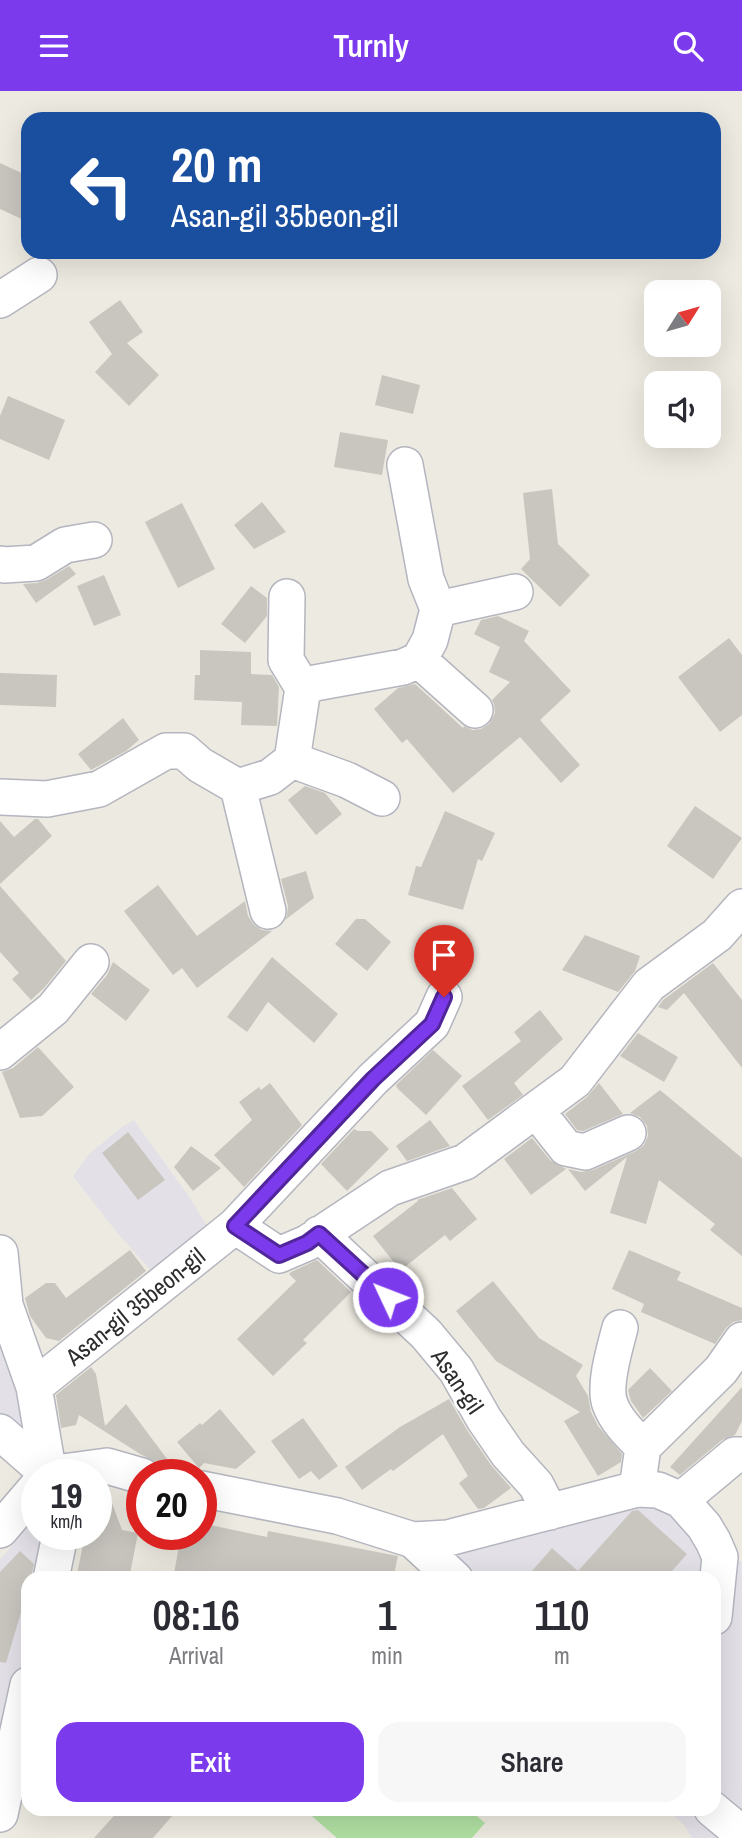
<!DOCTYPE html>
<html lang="en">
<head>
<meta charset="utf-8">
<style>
  body { margin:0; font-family:"Archivo Narrow",sans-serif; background:#f7f7f7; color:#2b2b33; height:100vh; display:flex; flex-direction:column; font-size:26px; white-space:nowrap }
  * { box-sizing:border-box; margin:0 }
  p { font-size:23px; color:#7c7c81 }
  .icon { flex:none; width:38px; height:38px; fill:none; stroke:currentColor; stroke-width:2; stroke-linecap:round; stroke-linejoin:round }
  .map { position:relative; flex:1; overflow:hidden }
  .sheet { position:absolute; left:21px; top:1480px; width:700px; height:245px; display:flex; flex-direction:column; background:#fff; border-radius:21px; box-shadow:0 7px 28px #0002 }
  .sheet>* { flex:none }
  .banner { position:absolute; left:21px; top:21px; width:700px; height:147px; border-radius:21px; box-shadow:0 7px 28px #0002; background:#1a4fa0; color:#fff; overflow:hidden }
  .needle { width:46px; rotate:53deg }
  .tools { position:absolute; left:644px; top:189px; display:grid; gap:14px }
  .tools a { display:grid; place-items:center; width:77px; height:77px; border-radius:14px; background:#fff; box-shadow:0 7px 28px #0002; font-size:35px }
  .speed { position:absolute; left:21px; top:1368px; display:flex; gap:14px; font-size:35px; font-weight:700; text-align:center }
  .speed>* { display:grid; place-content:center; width:91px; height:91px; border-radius:50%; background:#fff; box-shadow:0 7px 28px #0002; line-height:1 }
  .speed small { font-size:18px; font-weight:400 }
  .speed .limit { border:10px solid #d22; background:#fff; color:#111 }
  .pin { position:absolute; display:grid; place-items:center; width:60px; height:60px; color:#fff; margin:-72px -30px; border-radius:50% 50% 50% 0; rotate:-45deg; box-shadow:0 0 7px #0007 }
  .pin .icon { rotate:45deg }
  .me { position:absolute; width:77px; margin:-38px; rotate:313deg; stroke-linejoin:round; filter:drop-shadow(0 0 5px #0008) }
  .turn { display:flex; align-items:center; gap:24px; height:147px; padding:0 35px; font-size:32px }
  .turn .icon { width:91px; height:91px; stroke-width:2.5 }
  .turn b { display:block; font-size:49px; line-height:60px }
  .eta { display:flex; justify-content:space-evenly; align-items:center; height:119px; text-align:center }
  .eta b { font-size:42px; font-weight:600; line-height:49px }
  .cta { display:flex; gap:14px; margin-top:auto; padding:14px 35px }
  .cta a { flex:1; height:80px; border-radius:21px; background:#7c3aed; color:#fff; font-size:28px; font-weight:600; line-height:80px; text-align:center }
  .cta a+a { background:#f7f7f7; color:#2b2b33 }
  header { display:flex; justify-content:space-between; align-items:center; height:91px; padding:0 35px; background:#7c3aed; color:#fff; font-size:32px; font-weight:600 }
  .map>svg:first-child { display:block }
  .industrial { fill:#e3e1e7 }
  .green { fill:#b0e0a2 }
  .building { fill:#c9c6c0 }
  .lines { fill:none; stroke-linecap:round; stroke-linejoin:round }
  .minor-casing { stroke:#b4b5bf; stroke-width:38 }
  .minor { stroke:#fff; stroke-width:35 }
  .route-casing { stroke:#51269a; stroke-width:18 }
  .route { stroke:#7c3aed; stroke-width:12 }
  .labels { text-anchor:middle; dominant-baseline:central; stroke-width:6; stroke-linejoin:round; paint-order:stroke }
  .street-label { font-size:24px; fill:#2d2d2d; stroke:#fff }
</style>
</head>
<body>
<header><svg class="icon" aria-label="menu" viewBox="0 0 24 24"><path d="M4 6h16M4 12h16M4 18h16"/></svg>Turnly<svg class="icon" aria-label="search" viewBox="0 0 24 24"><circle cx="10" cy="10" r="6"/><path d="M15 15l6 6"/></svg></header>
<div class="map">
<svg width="742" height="1747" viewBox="0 0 742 1747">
  <rect width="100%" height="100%" fill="#edeae1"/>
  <path class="industrial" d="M134 1029 190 1107 212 1143 157 1186 118 1143 73 1085 89 1063 123 1035Z
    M0 1245 29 1349 0 1333Z
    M652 1411 699 1438 712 1487H479L447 1458Z
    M37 1431V1444H56L46 1487 28 1488V1566L0 1686V1469L28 1435Z
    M742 1470V1723L714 1701V1546L719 1538 727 1471Z
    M668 1719H701L735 1747H692L684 1734Z"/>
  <path class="green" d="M305 1719H470L485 1732 472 1747H337Z"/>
  <path class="building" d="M0 72 28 85V131L0 118Z
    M120 209 143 241 127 252 159 284 129 315 95 281 112 263 89 231Z
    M382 284 420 294 413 323 375 314Z
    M8 305 65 329 49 369 0 348V325Z
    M340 341 388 349 382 384 334 376Z
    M552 398 558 453 590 484 560 516 521 478 530 468 523 402Z
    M262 411 286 441 254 458 234 434Z
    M182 412 215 478 178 497 145 431Z
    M69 475 76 483 36 512 23 493 37 492 46 489Z
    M104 484 121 524 94 535 77 495Z
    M251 495 267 507V525L245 552 221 533Z
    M498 525 529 540 524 550 571 600 540 629 580 674 561 692 520 646 453 702 407 648 402 652 374 618 398 597 415 593 463 637 464 635 472 639 481 638 489 633 495 622 494 613 492 609 510 591 489 581 500 556 474 543 481 529Z
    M729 547 742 564V624L720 641 678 586Z
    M200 559 251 561V583L272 584 279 596 277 635 241 634 242 611 194 609 195 584H200Z
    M0 582 57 584 56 616 0 614Z
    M123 627 139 649 126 660 91 679 78 663Z
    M305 695 325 702 342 723 316 744 288 709Z
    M695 715 742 747 713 788 667 755Z
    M445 720 495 742 482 770 478 768 463 819 408 804 416 775 421 776Z
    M35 728H38L52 745 0 793V730L14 746Z
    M306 780 314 807 285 829 287 825 288 815 281 788Z
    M158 794 197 845 245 810 248 825 253 833 262 839 272 840 197 897 182 877 173 884 124 820Z
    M0 795 66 870 44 897 31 909 12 888 19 882 0 861Z
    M356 828H365L391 851 367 880 335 853Z
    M585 844 640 865 635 880 618 901 562 879Z
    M272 866 338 923 314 952 268 911 247 941 227 926Z
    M113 871 150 899 126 930 91 903 107 884Z
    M713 872 742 909V977L684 902 667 919 658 916 663 909Z
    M540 919 563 948 514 992 523 1004 488 1029 462 995 521 950 514 941Z
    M638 942 678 966 664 991 620 965Z
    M38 956 74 996 42 1025 20 1027 2 981 13 977Z
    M433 959 462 985 426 1024 397 997 396 994Z
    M270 992 302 1034 244 1096 214 1064 252 1029 239 1011 259 996 261 999Z
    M599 992 623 1023 583 1040 577 1039 565 1023 587 1006Z
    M660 999 742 1067V1165L710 1139 715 1133 659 1089 646 1133 610 1122 627 1066 585 1100 568 1078 581 1081 593 1079 636 1060 644 1054 648 1045 647 1035 640 1026 630 1022Z
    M430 1029 450 1055 407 1070 396 1055Z
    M354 1038 358 1040H371L389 1058 347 1100 321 1073Z
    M128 1041 165 1089 138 1109 102 1062Z
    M532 1047 550 1069 566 1078 531 1104 504 1068Z
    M191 1055 221 1077 193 1100 174 1076Z
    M452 1097 477 1128 450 1150 445 1144 406 1175H397L373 1145 418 1110 417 1109Z
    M130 1159 146 1180 59 1250 46 1247 30 1225 25 1207 46 1192H55L66 1207Z
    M629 1159 681 1181 677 1189 742 1217V1229L733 1231 726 1237 715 1253 641 1221 644 1213 612 1198Z
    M317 1169 351 1201 303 1249 307 1252 273 1285 237 1248 296 1190 289 1183 291 1181Z
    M493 1190 539 1247 583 1274 576 1285 588 1305 591 1321 598 1335 622 1363 621 1371 598 1385 564 1330 580 1321 496 1270 456 1220Z
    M91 1276 96 1283 105 1335 126 1313 179 1384H171L160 1376 156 1371 140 1363 79 1324 76 1334 61 1337 56 1304Z
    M650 1277 672 1300 643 1327 631 1310 628 1299Z
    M742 1296V1330L735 1344 722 1349 680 1384 670 1376Z
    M449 1308 467 1339 491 1374 511 1397 484 1417 478 1418 459 1392 468 1385 443 1343 393 1380 391 1378 362 1399 345 1376 400 1336Z
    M220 1318 256 1361 236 1378 204 1372 199 1377 177 1351 200 1332 202 1334Z
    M303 1327 338 1375 319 1389 311 1380 299 1388 271 1350Z
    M106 1396 122 1439 138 1442 129 1488H76L85 1444H96V1397Z
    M638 1419 687 1463 665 1488H525L552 1457 578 1480 632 1420Z
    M201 1432 267 1446 268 1440 398 1465 393 1488H173L181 1444H201Z
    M20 1460 34 1473 31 1487 28 1488V1498L6 1572 0 1571V1481Z
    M120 1718H178L153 1747H94Z"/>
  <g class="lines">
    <g class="minor-casing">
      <path id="minor" d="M0 209 39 184
        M0 473 4 474 36 472 65 454 94 449
        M287 506 286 569 303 597
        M438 518 515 501
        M419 569 475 619
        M292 669 347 689 382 707
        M238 696 268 820
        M0 706 47 708 99 698 166 660H184L200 674 238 696 270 686 292 669 303 597 315 592 403 576 419 569 430 549 438 518 426 488 405 374
        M0 961 53 918 91 871
        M536 1019 566 1057 585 1061 628 1042
        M235 1135 373 988 432 933 444 906
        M319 1143 426 1243 456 1279 484 1328 508 1363 536 1394 550 1421
        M0 1162 5 1214 34 1296 49 1384
        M620 1237C615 1256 603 1295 610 1313 616 1330 631 1344 643 1356
        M34 1296 235 1135 279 1164 307 1152 390 1097 465 1071 575 990 649 894 717 844 742 816
        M0 1341 48 1383
        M48 1383 107 1375 142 1385
        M201 1398 337 1425 413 1449 455 1488
        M637 1398 643 1356 721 1279 742 1249
        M681 1409 735 1364H742
        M0 1439 37 1396
        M413 1449 448 1447 637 1398 658 1399 681 1409 704 1435 713 1450 720 1466 714 1526
        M51 1488 60 1444
        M712 1718 742 1743
        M0 1723 28 1594"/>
    </g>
    <use href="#minor" class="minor"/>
  </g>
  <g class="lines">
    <g class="route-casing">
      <path id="route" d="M388 1206 319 1143 307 1152 279 1164 235 1135 373 988 432 933 444 906"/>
    </g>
    <use href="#route" class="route"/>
  </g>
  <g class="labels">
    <g class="street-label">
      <text transform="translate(135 1215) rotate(-39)">Asan-gil 35beon-gil</text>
      <text transform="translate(458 1290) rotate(56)">Asan-gil</text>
    </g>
  </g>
</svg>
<div class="tools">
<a><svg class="needle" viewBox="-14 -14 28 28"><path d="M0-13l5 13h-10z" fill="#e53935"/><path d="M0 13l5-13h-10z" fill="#7c7c81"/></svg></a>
<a><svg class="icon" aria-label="sound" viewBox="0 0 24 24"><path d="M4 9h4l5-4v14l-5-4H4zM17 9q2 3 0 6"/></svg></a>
</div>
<div class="speed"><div>19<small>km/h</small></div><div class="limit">20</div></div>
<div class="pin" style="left:444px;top:906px;background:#d93025"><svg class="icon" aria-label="arrive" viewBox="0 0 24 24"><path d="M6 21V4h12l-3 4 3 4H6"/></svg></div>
<svg class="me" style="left:388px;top:1206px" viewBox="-20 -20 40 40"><circle r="17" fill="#7c3aed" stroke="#fff" stroke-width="3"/><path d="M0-11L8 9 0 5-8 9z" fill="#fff"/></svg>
<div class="banner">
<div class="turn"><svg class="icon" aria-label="left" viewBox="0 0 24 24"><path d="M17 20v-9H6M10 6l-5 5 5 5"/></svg><div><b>20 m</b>Asan-gil 35beon-gil</div></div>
</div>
<section class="sheet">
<div class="eta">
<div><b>08:16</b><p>Arrival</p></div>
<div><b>1</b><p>min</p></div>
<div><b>110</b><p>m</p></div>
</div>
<div class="cta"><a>Exit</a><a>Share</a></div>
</section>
</div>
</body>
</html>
